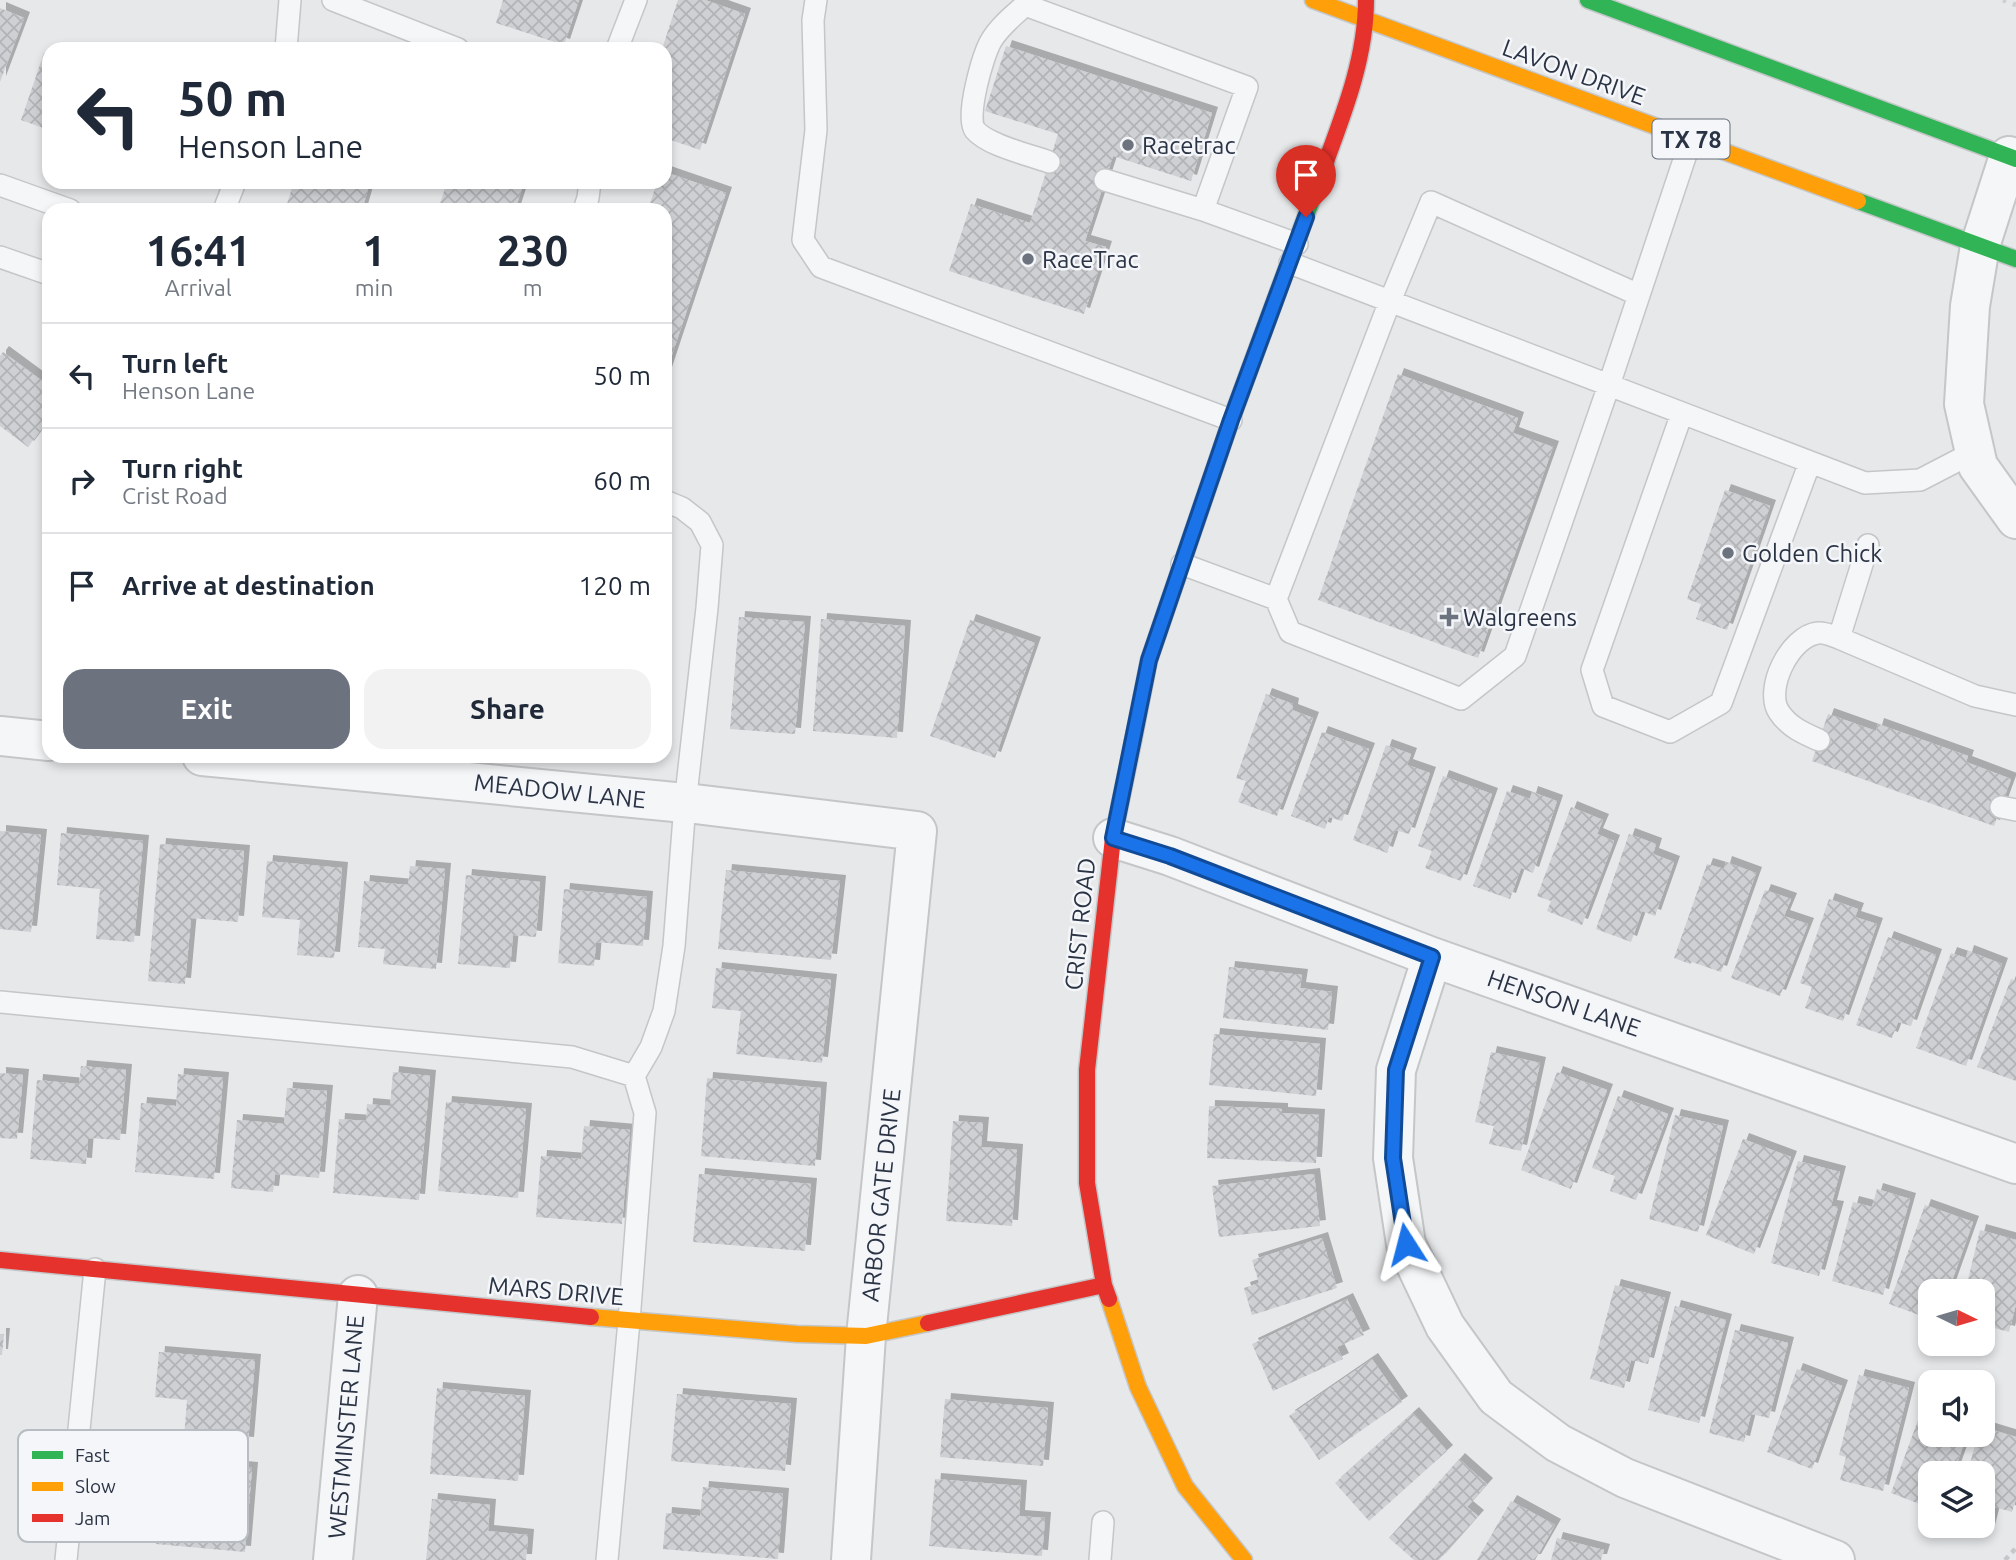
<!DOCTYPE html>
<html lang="en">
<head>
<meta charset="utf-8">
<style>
  body { margin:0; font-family:Ubuntu,sans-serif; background:#f2f2f3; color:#1f2937; height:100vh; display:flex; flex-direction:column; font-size:26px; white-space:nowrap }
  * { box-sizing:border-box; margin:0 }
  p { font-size:23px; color:#747a83 }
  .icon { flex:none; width:38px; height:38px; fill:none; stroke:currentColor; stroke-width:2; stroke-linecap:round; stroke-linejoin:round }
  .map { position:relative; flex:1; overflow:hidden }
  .panel { position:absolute; left:42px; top:203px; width:630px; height:560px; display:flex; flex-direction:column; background:#fff; border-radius:21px; box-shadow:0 4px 10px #0003 }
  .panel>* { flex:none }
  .top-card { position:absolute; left:42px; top:42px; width:630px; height:147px; border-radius:21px; box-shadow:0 4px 10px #0003; background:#fff; color:#1f2937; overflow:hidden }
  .needle { width:46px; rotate:95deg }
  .buttons { position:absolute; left:1918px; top:1279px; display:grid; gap:14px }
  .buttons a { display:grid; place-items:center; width:77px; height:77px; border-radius:14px; background:#fff; box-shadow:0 4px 10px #0003; font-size:35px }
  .pin { position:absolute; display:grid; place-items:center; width:60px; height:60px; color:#fff; margin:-72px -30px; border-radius:50% 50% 50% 0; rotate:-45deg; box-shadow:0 0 7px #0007 }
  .pin .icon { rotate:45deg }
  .me { position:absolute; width:77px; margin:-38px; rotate:351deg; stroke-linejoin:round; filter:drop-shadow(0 0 5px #0008) }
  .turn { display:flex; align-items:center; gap:24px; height:147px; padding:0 21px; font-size:32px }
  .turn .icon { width:91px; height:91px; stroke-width:2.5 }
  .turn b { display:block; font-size:49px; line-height:60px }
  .eta { display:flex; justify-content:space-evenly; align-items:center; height:119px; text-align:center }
  .eta b { font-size:42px; font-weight:700; line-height:49px }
  .primary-button { display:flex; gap:14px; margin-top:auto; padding:14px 21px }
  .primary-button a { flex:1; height:80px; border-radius:21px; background:#6c737f; color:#fff; font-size:28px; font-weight:700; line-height:80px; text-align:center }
  .primary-button a+a { background:#f2f2f3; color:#1f2937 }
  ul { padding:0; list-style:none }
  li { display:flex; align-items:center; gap:21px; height:105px; padding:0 21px; border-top:2px solid #e0e1e3 }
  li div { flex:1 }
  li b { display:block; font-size:26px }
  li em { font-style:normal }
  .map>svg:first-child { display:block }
  .building { fill:url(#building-cross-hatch); filter:url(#shadow) }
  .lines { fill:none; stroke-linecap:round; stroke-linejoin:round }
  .lane-casing { stroke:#c4c6c8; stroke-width:24 }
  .street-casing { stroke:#c4c6c8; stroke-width:42 }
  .fast-casing { stroke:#c4c6c8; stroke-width:19 }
  .slow-casing { stroke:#c4c6c8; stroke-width:19 }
  .jam-casing { stroke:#c4c6c8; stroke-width:19 }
  .path { stroke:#c5c6ca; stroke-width:4.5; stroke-dasharray:5 5; stroke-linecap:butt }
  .lane { stroke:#f5f6f7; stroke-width:21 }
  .street { stroke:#f5f6f7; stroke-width:38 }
  .fast { stroke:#30b455; stroke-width:16 }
  .slow { stroke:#ff9f0a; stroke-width:16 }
  .jam { stroke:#e5322d; stroke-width:16 }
  .rail { stroke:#cecfd2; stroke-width:5; stroke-dasharray:3.5 7; stroke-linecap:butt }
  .route-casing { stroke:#114b97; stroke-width:18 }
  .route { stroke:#1a73e8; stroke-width:12 }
  .poi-dot { fill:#6c737f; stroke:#f4f6f9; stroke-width:2.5 }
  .labels { text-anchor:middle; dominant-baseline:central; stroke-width:5; stroke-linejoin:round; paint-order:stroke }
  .shield { fill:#f4f6f9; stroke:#676e7b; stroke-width:2 }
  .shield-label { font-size:23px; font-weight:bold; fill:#2b3445 }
  .street-label { font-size:24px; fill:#2b3445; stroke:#f4f6f9 }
  .poi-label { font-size:24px; fill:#2b3445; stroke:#f4f6f9; text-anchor:start }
  .key { fill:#f4f6f9; stroke:#b8bcc3; stroke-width:2 }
  .key-label { font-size:19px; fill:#2b3445 }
</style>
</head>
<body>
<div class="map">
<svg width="2016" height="1560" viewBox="0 0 2016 1560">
  <defs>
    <pattern id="building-cross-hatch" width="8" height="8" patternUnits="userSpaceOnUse" patternTransform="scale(1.75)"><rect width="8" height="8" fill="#ced0d3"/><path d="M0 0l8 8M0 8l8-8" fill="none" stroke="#b1b3b6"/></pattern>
    <filter id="shadow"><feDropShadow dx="6" dy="-6" stdDeviation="0" flood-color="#0004"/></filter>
  </defs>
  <rect width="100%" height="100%" fill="#e6e8ea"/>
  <path class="building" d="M503 0H579L564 45 496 23Z
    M678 0H705L745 14 700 150 665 138V49H662Z
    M0 8 24 18 0 82Z
    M1006 46 1212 113 1191 181 1113 156 1085 241 1106 247 1084 314 949 271 971 204 1030 223 1058 134 985 111Z
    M44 53 49 54V130L21 120Z
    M665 172 726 193 665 376V210H648L657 182H665Z
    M294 182H370L362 210H285Z
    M447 182H524L515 210H438Z
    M3 352 49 386V419L28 447 0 426V356Z
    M1398 374 1518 418 1513 433 1553 447 1478 658 1318 600Z
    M1725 490 1770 506 1727 630 1696 619 1701 604 1687 599Z
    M739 617 805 622 795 734 730 729Z
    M821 619 905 626 897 738 813 731Z
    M970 620 1035 643 995 758 930 736Z
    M1266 694 1293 704 1292 710 1313 718 1277 816 1238 802 1246 781 1236 778Z
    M1828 714 1876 731 1878 724 1968 756 1966 762 2011 779 1994 826 1812 761Z
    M1322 732 1369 749 1342 821 1329 817 1325 829 1291 816Z
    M1386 745 1411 754 1407 765 1430 773 1409 834 1395 830 1387 853 1353 840Z
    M1443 776 1492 794 1461 881 1425 868 1432 851 1418 846Z
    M1507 791 1530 799 1532 792 1557 801 1533 873 1521 868 1510 899 1473 886Z
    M1571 807 1603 820 1597 834 1614 841 1582 925 1547 911 1551 901 1537 896Z
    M0 831 41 835 31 932 0 929Z
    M61 833 143 841 134 942 96 939 100 889 57 885Z
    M1629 834 1656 844 1653 854 1674 862 1655 916 1642 911 1631 942 1596 929Z
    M160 844 244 851 238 922 191 918 185 984 148 981Z
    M267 861 342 868 334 958 297 955 300 920 262 917Z
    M1726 862 1756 873 1721 972 1692 962 1690 964 1674 958 1707 864 1724 869Z
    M410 866 445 869 436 969 383 964 385 949 358 947 364 881 408 885Z
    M726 870 840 881 831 960 718 949Z
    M466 875 540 882 536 937 513 935 510 968 458 964Z
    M564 889 647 897 643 946 596 942 594 966 558 963Z
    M1765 890 1791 899 1784 916 1808 924 1780 996 1731 978Z
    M1829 899 1858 909 1855 917 1877 924 1843 1021 1805 1008 1812 987 1800 983Z
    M1888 937 1936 955 1911 1026 1898 1022 1892 1038 1856 1025Z
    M1968 951 2002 964 1966 1066 1916 1048 1951 953 1966 958Z
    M1229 967 1302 975 1300 988 1332 992 1328 1030 1223 1018Z
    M716 968 831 980 822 1063 736 1054 741 1011 712 1008Z
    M2011 979 2016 981V1081L1977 1067Z
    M1214 1034 1320 1044 1316 1096 1209 1085Z
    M1491 1052 1540 1063 1521 1151 1489 1144 1494 1126 1475 1122Z
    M81 1066 126 1070 120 1140 88 1138 86 1164 30 1159 37 1080 79 1084Z
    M393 1072 430 1076 419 1200 333 1193 339 1119 366 1121 367 1104 390 1106Z
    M1557 1072 1607 1090 1571 1189 1521 1170Z
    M0 1073 23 1075 17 1139 0 1138Z
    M178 1074 223 1078 214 1179 135 1172 141 1103 176 1106Z
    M707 1078 821 1088 815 1166 701 1156Z
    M287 1088 327 1091 319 1178 275 1174 273 1192 231 1188 237 1120 284 1124Z
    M1618 1096 1668 1114 1636 1200 1610 1191 1615 1176 1592 1168Z
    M446 1102 526 1109 518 1198 438 1191Z
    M1209 1106 1282 1109V1113L1319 1115 1316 1163 1207 1158Z
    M1675 1115 1723 1126 1698 1232 1649 1219Z
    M953 1121 983 1123 981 1147 1017 1150 1012 1226 946 1221Z
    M584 1126 630 1130 622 1224 536 1217 541 1156 581 1159Z
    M1743 1139 1791 1157 1754 1254 1706 1235Z
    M1798 1161 1840 1172 1831 1206 1838 1207 1819 1276 1771 1263Z
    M699 1174 811 1184 805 1251 693 1242Z
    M1314 1174 1320 1226 1219 1237 1212 1186Z
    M1877 1189 1910 1199 1883 1295 1832 1281 1853 1202 1872 1207Z
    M1925 1205 1973 1222 1948 1292H1930V1319L1889 1304Z
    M1980 1230 2016 1240V1304L2009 1332 1983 1325V1292H1965Z
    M1322 1238 1337 1288 1252 1315 1244 1288 1259 1283 1252 1260Z
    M1615 1285 1665 1298 1648 1364 1631 1360 1624 1388 1590 1379Z
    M1347 1299 1364 1335 1337 1347 1343 1359 1273 1391 1252 1344Z
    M1675 1306 1726 1320 1699 1423 1648 1410Z
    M1735 1330 1788 1343 1769 1418 1751 1414 1744 1442 1709 1433Z
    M0 1334H4L2 1355H0Z
    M159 1352 255 1360 248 1443 184 1438 187 1400 155 1397Z
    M1372 1359 1402 1402 1319 1460 1289 1416Z
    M1797 1369 1842 1386 1812 1469 1767 1452Z
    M1859 1375 1909 1388 1883 1491 1840 1480 1846 1457 1839 1455Z
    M437 1388 525 1396 518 1481 430 1474Z
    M677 1394 791 1404 785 1471 671 1461Z
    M945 1399 1048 1408 1043 1466 940 1457Z
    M1923 1407 1930 1410V1435H1967L1953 1474H1930V1508L1891 1493Z
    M1413 1413 1447 1451 1369 1521 1335 1483Z
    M1983 1427 2016 1437V1499L2012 1512 1995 1507 1988 1535 1961 1527 1983 1526V1474H1967L1978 1435H1983Z
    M1459 1459 1487 1484 1467 1507 1478 1516 1439 1560H1414L1389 1538Z
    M175 1461 252 1468 245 1552 156 1544 159 1507 171 1508Z
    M935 1479 1021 1486 1019 1516 1045 1518 1042 1556 929 1546Z
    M703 1487 783 1494 778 1559 663 1549 666 1513 700 1516Z
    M432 1499 490 1505 488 1531 528 1535 526 1560H426Z
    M1511 1501 1555 1525 1535 1560H1477Z
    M1557 1538 1604 1550 1601 1560H1551Z"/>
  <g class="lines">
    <g class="lane-casing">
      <path id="lane" d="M333 0 458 49
        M816 0 813 20 816 130 803 240 821 267 1231 420
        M1027 0 1025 5 1247 87 1203 210 1297 244
        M1025 5C1013 16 999 27 991 41 983 55 965 117 975 130 987 145 1030 155 1049 162
        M286 49 290 0
        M617 49 636 0
        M1105 180 1203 210
        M0 185 70 210
        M224 210 235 182
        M584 210 588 198 590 182
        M0 257 49 274
        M1290 263 1865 483 1920 480 1974 452
        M1682 413 1592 670 1603 706 1670 732 1721 703 1810 462
        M1868 545 1839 638 1975 696 2016 705
        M1182 564 1276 599 1290 632 1461 699 1515 656 1609 385 1691 139
        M1276 599 1390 301 1431 202 1639 295
        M1819 740C1803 733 1789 727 1779 712 1764 689 1790 636 1818 633 1824 632 1833 636 1839 638
        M2001 807 2016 810
        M0 1002 572 1057 634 1076
        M66 1560 95 1269
        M607 1560 629 1321 645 1113 634 1076 651 1047 664 1011 674 946 685 804 707 608 712 545 700 522 682 508 665 501
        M1100 1560 1103 1522"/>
    </g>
    <g class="street-casing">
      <path id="street" d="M2009 156 1980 246 1970 306 1964 404 1978 466 2016 519
        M0 736 49 741
        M202 756 695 804 917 831 866 1336 851 1560
        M1113 838 1170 856 1432 957 2016 1164
        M1432 957 1396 1070 1393 1158 1406 1244 1445 1326 1496 1397 1558 1443 1625 1478 1835 1560
        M333 1560 358 1295"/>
    </g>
    <g class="fast-casing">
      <path id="fast" d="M1588 0 2016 159
        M1858 201 2016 259
        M1133 741 1149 660 1231 420 1313 197"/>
    </g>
    <g class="slow-casing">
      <path id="slow" d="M1313 0 1858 201
        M1109 1299 1138 1387 1185 1486 1244 1560
        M591 1317 797 1334 866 1336 928 1323"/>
    </g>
    <g class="jam-casing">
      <path id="jam" d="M1313 197C1335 134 1366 68 1366 0
        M0 1260 591 1317
        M1109 1299 1104 1285 1087 1183V1070L1113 838 1133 741
        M928 1323 1104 1285"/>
    </g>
    <path class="path" d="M2005 1560 2016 1548"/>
    <use href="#lane" class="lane"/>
    <use href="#street" class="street"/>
    <use href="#fast" class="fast"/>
    <use href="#slow" class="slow"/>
    <use href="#jam" class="jam"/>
    <path class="rail" d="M2003 0 2016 5"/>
  </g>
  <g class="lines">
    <g class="route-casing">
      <path id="route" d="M1306 217 1231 420 1149 660 1113 838 1170 856 1432 957 1396 1070 1393 1158 1406 1244"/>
    </g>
    <use href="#route" class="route"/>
  </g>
  <g class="poi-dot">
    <circle cx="1128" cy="145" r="7"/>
    <circle cx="1028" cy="259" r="7"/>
    <circle cx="1728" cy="553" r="7"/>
    <path d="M1445.5 606.5h7v7h7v7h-7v7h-7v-7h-7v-7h7z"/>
  </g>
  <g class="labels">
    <rect class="shield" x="1652.5" y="119.5" width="77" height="39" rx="5"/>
    <g class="shield-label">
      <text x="1691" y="139">TX 78</text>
    </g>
    <g class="street-label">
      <text transform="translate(1574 72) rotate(20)">LAVON DRIVE</text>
      <text transform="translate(560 791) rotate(6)">MEADOW LANE</text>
      <text transform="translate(1080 924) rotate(-84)">CRIST ROAD</text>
      <text transform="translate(1564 1003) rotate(19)">HENSON LANE</text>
      <text transform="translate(881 1195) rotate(-84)">ARBOR GATE DRIVE</text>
      <text transform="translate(556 1291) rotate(5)">MARS DRIVE</text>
      <text transform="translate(346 1427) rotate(-85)">WESTMINSTER LANE</text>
    </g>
    <g class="poi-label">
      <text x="1142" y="145">Racetrac</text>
      <text x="1042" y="259">RaceTrac</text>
      <text x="1742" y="553">Golden Chick</text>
      <text x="1463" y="617">Walgreens</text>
    </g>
  </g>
  <rect x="18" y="1430" width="230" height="112" rx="10" class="key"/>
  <rect x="32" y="1451" width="31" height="8" fill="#30b455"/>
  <rect x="32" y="1482" width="31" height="9" fill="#ff9f0a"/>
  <rect x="32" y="1514" width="31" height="8" fill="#e5322d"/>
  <g class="key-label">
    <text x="75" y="1462">Fast</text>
    <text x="75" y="1493">Slow</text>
    <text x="75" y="1525">Jam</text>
  </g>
</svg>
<div class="buttons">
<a><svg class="needle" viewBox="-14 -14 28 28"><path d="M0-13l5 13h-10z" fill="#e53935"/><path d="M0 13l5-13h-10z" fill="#747a83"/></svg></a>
<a><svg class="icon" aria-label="sound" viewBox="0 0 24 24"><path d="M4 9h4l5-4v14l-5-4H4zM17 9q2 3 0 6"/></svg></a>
<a><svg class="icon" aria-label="layers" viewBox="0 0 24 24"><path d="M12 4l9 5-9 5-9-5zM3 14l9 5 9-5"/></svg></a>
</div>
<div class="pin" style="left:1306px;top:217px;background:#d93025"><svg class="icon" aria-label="arrive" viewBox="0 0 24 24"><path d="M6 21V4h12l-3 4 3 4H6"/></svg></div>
<svg class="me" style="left:1406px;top:1244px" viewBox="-20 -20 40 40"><path d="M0-17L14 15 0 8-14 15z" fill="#1a73e8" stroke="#fff" stroke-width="4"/></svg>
<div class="top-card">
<div class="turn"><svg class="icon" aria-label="left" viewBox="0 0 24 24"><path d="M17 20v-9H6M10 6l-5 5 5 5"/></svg><div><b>50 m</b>Henson Lane</div></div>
</div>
<section class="panel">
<div class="eta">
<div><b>16:41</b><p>Arrival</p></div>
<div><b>1</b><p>min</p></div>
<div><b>230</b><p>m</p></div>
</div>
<ul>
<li><svg class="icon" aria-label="left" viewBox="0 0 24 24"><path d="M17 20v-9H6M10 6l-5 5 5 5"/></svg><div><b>Turn left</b><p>Henson Lane</p></div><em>50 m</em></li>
<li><svg class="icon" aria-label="right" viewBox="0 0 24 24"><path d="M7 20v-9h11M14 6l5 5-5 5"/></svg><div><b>Turn right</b><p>Crist Road</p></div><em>60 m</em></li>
<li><svg class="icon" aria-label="arrive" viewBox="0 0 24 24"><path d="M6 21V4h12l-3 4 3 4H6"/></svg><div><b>Arrive at destination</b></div><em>120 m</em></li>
</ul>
<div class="primary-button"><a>Exit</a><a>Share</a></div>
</section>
</div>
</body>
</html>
